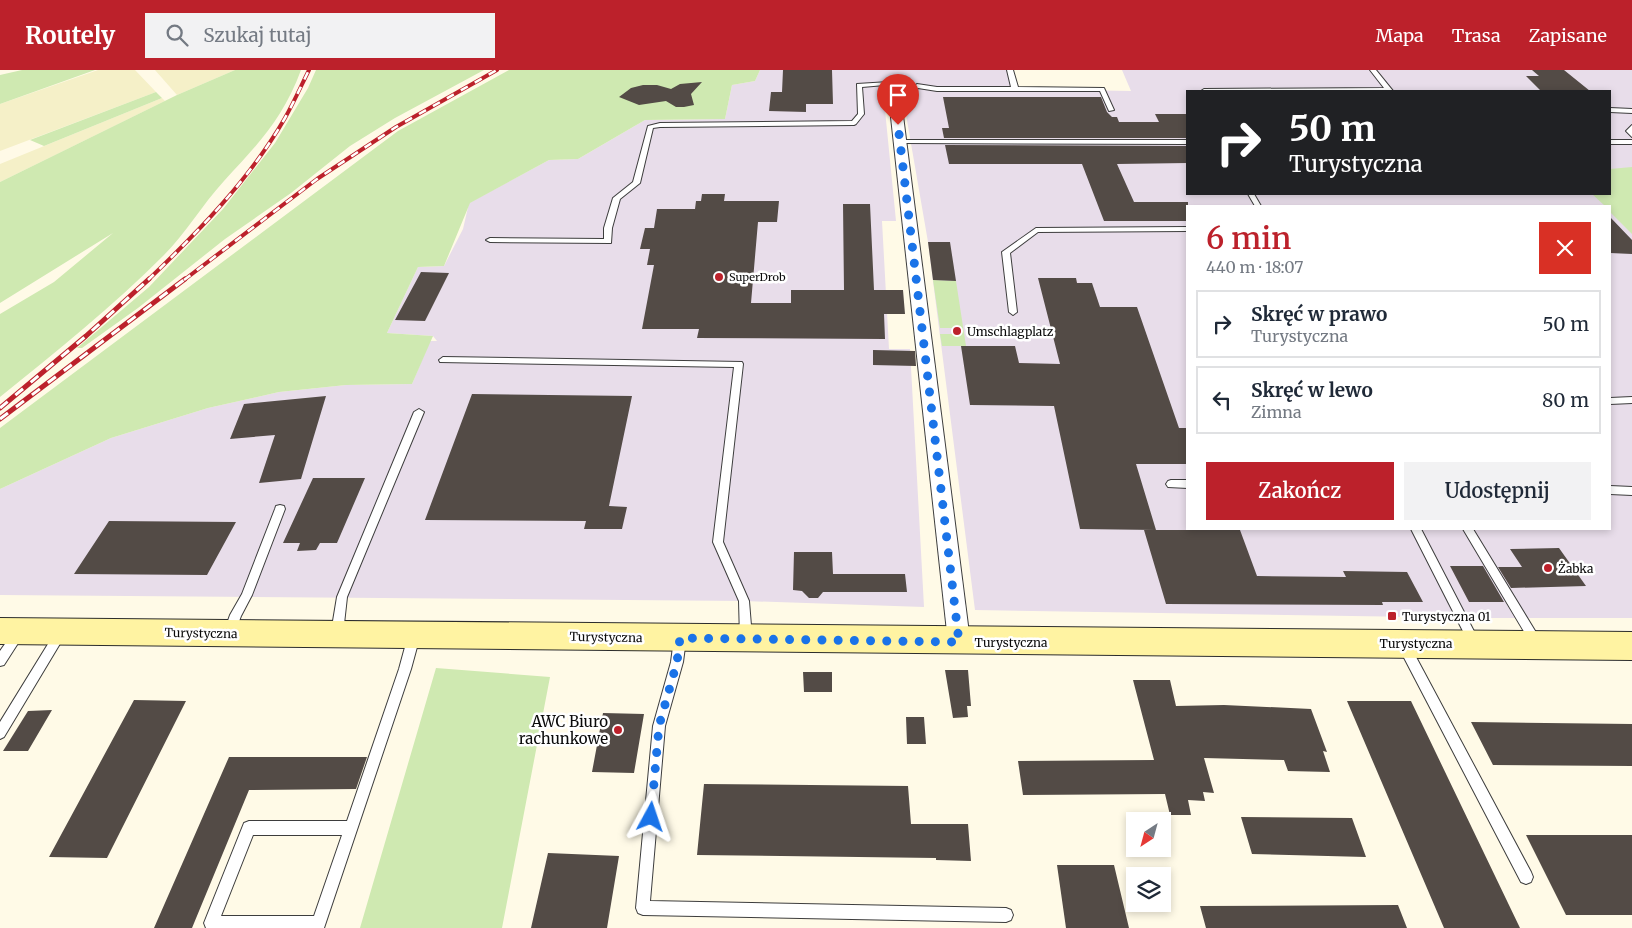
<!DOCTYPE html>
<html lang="pl">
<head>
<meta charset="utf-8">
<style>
  body { margin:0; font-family:Merriweather,serif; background:#f2f2f3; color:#1f2937; height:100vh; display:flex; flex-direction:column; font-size:19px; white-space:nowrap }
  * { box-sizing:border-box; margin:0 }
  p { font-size:16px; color:#747a83 }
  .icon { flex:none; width:28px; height:28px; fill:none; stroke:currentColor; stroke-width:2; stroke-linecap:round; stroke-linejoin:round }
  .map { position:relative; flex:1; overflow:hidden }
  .drawer { position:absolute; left:1186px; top:135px; width:425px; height:325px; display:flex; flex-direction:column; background:#fff; border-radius:0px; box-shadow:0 2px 8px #0003 }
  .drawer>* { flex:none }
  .banner { position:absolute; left:1186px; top:20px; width:425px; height:105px; border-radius:0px; box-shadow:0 2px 8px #0003; background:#202124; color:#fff; overflow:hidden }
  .needle { width:32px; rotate:216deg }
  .fabs { position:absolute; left:1126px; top:742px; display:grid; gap:10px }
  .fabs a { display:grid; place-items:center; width:45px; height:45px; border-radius:0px; background:#fff; box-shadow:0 2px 8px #0003; font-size:25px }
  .pin { position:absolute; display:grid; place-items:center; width:42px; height:42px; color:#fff; margin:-51px -21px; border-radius:50% 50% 50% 0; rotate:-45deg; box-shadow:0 0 5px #0007 }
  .pin .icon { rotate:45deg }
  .me { position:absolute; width:55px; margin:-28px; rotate:5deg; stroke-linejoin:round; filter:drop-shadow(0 0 4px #0008) }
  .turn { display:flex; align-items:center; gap:18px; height:105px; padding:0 20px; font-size:22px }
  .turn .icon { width:65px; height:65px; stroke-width:2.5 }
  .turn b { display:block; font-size:35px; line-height:42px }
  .round { display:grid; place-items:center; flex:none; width:52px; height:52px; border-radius:0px; background:#f2f2f3 }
  .summary { display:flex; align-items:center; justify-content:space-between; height:85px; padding:0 20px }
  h1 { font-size:30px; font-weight:600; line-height:38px; color:#bc212b }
  .cta { display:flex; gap:10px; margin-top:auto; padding:10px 20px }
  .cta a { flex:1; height:58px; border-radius:0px; background:#bc212b; color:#fff; font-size:20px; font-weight:600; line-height:58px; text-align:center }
  .cta a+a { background:#f2f2f3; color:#1f2937 }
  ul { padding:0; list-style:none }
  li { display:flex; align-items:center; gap:15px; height:68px; margin:0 10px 8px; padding:0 10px; border:2px solid #e0e1e3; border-radius:0px }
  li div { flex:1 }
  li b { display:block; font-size:19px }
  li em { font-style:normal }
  header { display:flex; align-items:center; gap:30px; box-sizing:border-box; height:70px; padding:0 25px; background:#bc212b; color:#fff }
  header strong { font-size:24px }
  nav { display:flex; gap:28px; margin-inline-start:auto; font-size:18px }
  .search { width:350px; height:45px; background:#f2f2f3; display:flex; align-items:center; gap:12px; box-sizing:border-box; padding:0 18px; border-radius:0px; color:#747a83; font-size:19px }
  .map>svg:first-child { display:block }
  .industrial { fill:#e8ddea; fill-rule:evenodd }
  .farmland { fill:#f5f0c8 }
  .green { fill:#cfe9b1 }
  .building { fill:#534b46 }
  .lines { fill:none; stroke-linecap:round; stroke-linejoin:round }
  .lane-casing { stroke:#3d3d3d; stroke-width:2 }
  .street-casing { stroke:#3d3d3d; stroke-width:2 }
  .secondary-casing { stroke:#2c2c2c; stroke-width:2 }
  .lane { fill:#fff; fill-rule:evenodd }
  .street { fill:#fff; fill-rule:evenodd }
  .secondary { fill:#fff3a2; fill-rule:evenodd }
  .rail-far1-casing { stroke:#bc212b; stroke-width:4 }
  .rail-casing { stroke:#bc212b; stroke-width:5 }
  .rail-far1 { stroke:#fff; stroke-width:2.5; stroke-dasharray:8; stroke-linecap:butt }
  .rail { stroke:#fff; stroke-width:3; stroke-dasharray:10; stroke-linecap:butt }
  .route { stroke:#1a73e8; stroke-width:9; stroke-dasharray:0 16.2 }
  .poi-dot { fill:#bc212b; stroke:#fff; stroke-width:2 }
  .labels { text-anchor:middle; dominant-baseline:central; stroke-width:5; stroke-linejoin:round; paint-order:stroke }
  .far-poi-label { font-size:11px; fill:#0a0a0a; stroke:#fff; text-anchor:start }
  .poi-label { font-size:12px; fill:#0a0a0a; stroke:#fff; text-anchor:start }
  .street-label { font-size:12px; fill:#0a0a0a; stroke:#fff }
  .near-poi-label { font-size:15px; fill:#0a0a0a; stroke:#fff; text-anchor:end }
</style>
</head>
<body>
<header>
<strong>Routely</strong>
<div class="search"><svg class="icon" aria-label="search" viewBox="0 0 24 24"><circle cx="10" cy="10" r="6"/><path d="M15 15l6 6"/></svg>Szukaj tutaj</div>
<nav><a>Mapa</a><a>Trasa</a><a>Zapisane</a></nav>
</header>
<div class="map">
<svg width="1632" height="858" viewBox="0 0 1632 858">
  <rect width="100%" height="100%" fill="#fffae7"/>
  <path class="industrial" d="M760 0H1010L1016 19 1131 21 1122 0H1632V548H1482L975 540 928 172 904 33 915 17 899 30H884L896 151H882L889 279H910L924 537 744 531 0 525V419L111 368 208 338 279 322 346 315 412 314 430 271H437L433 266 387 263 418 197 444 196 463 159 469 133 549 90 578 89 645 50 725 49 732 15 755 11ZM1188 21H1610V124H1188ZM1188 136H1610V459H1188Z"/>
  <path class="farmland" d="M98 0H135L156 22 0 81V34Z
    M155 0H235L177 25Z
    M162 28 165 31 0 112V94Z"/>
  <path class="green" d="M22 0H95L0 34V5Z
    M235 0H301C283 49 258 74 224 111 202 135 186 163 164 185 113 236 56 282 0 327V244L54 212 113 163 0 233V112L177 25Z
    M316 0H484L395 48 350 76 291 123 225 169 138 238 82 278H77L149 217 223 139 275 73 308 18Z
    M509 0H760L755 11 732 15 725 49 645 50 578 89 549 90 470 133 444 196 418 197 387 263 433 266 412 314 346 315 279 322 208 338 111 368 0 419V358L398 61Z
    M156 22 162 28 44 76 30 70Z
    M1632 97V164L1610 142V136H1605L1592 124H1610V99Z
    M933 210 956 211 966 276H942L940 264H960L959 258H940Z
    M436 598 550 607 502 858H360Z"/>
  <path class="building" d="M783 0H832L833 34H806V42L769 41 771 22H782Z
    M1532 0H1564L1590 21H1541L1526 6H1539Z
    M702 12 691 24 694 35 684 37H676L666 31 639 35 619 27 631 18 643 15H657L671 19 680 14Z
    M943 27H1101L1107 42 1112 47H1117L1119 52H1159L1155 44H1188V68H944L942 58H949Z
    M945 75 1188 76V93L1117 94 1134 132H1188V151H1104L1082 94H949Z
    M702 124H725L724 131H779L777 152H758L751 233H791V220H844L843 134H870L874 220H903L905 244H884L885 269 697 268 699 259H642L654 195H647L650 179H640L645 158H654L657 139H695L696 131H701Z
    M1610 147 1632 170V184L1610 183Z
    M928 172H950L956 211 933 210Z
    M421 202 449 203 425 251 395 250Z
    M1038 208H1076L1077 213H1092L1100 237H1137L1179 358H1188V394H1136L1156 460 1080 459 1054 336 970 335 961 276H1015L1019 293 1060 294Z
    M873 280 915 281 916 296 873 295Z
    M472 324 632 326 609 436 627 437 622 459H584L586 451 425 450Z
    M326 326 301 409 259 413 275 365 230 369 244 334Z
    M313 408H365L337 473H320L316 480 297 481 300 473H283Z
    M109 451 236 452 207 505 74 504Z
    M1144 460H1240L1257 506 1346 507 1343 501 1407 502 1423 532H1382L1383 535 1166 534Z
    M1559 478 1586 516 1511 518 1498 497H1522L1510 479Z
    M794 482H832L833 504H905L907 522H823L818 528H809L802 521 793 520Z
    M1450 496H1483L1504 532H1469Z
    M945 600H968L971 636H967L968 647 953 648Z
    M803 602H832V622H804Z
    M1133 610H1170L1176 636 1224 635 1311 639 1327 682 1323 681 1330 702 1288 701 1284 690 1204 688 1214 723 1203 722 1205 731 1188 730 1191 745H1170L1165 724 1023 725 1018 691 1154 690Z
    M134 630 186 631 107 788 49 787Z
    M1347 631H1411L1520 858H1444Z
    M52 640 28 681H3L28 641Z
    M603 643 644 644 634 703 592 702Z
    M906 647H924L926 674H907Z
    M1471 652 1632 654V696L1493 695Z
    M229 687H367L356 719 249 720 192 858H154Z
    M704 714 908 716 911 754H968L971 791 936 790V788L697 785Z
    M1241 747 1352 748 1366 787 1252 784Z
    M1526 765H1632V845H1566Z
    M548 783 619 786 607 858H531Z
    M1057 795H1114L1129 858H1066Z
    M1398 835 1407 858H1206L1200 836Z"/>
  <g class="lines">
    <g class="lane-casing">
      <path id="lane" d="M1007 0H1013L1018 17 1104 18 1114 40 1109 41 1100 21H937L918 18 896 40 893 38 885 15 862 17 864 44 856 54 854 55 660 57 653 58 640 113 620 129 612 158 611 173 490 172 486 170 490 168 604 169V158L613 128 633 112 648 56 660 53 852 51 858 44 857 14 889 12 897 33 917 14 937 17H1011Z
        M1370 0H1376L1393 21H1201L1204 19 1384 18Z
        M1610 38 1632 39V43L1610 42Z
        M1632 55V67L1626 61Z
        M904 70H1188V74L902 73 901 72Z
        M1610 70H1632V74H1610Z
        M1248 124H1254L1261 136H1255Z
        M1188 157V161L1038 162 1010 183 1017 242 1013 245 1009 242 1002 182 1036 158Z
        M443 287 742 292 743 294 723 472 749 531 752 568 750 571 746 573 742 571 740 568 739 531 713 472 734 297 440 292 439 290Z
        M1632 327V333L1610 334V328Z
        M419 339 424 342 347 527 343 563 341 566 337 568 333 566 331 563 337 527 414 342Z
        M1171 410H1188V418L1168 417 1166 414 1168 411Z
        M1610 416 1632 417V425L1610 424Z
        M280 435 284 436 285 439 252 525 241 546 234 565 230 567 226 565 224 562 230 545 242 524 275 439 276 436Z
        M1411 459H1421L1478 569 1480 572 1478 575 1474 577 1470 575Z
        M1463 459H1473L1540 569 1542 572 1540 575 1536 577 1532 575Z
        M18 559 22 561 24 564 22 567 4 595 0 596V581L14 561Z
        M60 559 64 561 66 564 64 567 4 667 0 669V652L56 561Z
        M414 561 418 563 420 566 411 599 324 858H206L204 853 244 753 249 751H347L399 599 408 566 410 563ZM253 765H342L314 846H221Z
        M680 564 684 566 686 569 683 592 665 656 650 831 1006 838 1011 840 1013 845 1011 850 1006 852 643 845 638 843 636 838 653 656 671 592 674 569 676 566Z
        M1404 571 1408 572 1531 802 1533 807 1531 812 1526 814 1521 812 1400 580 1398 576 1400 572Z"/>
    </g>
    <g class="street-casing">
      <path id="street" d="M896 34 902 38 970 571 967 578 959 581 951 578 948 571 890 38Z"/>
    </g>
    <g class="secondary-casing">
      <path id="secondary" d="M0 548 1632 562V590L0 574Z"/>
    </g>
    <use href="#lane" class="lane"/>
    <use href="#street" class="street"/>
    <use href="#secondary" class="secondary"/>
    <g class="rail-far1-casing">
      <path id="rail-far1" d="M148 210C198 162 250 109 285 48 294 32 301 16 309 0
        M184 210 317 109 396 57 497 0"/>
    </g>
    <g class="rail-casing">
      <path id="rail" d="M0 338 86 266 149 209
        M0 349 185 209"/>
    </g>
    <use href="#rail-far1" class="rail-far1"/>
    <use href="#rail" class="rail"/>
  </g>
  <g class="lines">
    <path class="route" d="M651 747 659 656 677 592 680 568 959 572 898 55"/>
  </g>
  <g class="poi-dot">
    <circle cx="719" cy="207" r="5"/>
    <circle cx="957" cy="261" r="5"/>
    <circle cx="1548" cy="498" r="5"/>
    <rect x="1387" y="541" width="10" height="10" rx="2.5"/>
    <circle cx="618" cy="660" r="5"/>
  </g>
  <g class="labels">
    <g class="far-poi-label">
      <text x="729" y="207">SuperDrob</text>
    </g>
    <g class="poi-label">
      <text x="967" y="261">Umschlagplatz</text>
      <text x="1558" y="498">Żabka</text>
      <text x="1402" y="546">Turystyczna 01</text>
    </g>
    <g class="street-label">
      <text transform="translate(201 563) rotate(1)">Turystyczna</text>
      <text transform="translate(606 567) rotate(1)">Turystyczna</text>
      <text x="1011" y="572">Turystyczna</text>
      <text x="1416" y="573">Turystyczna</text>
    </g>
    <g class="near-poi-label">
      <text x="608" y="651">AWC Biuro<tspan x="608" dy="17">rachunkowe</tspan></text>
    </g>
  </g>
</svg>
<div class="fabs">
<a><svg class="needle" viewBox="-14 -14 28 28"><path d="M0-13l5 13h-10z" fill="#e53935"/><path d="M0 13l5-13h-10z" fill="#747a83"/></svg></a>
<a><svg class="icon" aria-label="layers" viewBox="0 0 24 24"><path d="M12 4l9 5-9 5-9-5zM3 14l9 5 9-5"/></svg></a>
</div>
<div class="pin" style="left:898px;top:55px;background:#d93025"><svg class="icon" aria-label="arrive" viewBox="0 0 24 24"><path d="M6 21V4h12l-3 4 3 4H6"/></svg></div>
<svg class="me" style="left:651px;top:747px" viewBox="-20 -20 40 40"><path d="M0-17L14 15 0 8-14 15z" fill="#1a73e8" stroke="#fff" stroke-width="4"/></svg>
<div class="banner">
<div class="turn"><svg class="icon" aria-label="right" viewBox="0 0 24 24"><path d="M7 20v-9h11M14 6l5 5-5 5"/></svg><div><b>50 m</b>Turystyczna</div></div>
</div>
<section class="drawer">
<div class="summary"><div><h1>6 min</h1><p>440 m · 18:07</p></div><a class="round" style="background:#d93025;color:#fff"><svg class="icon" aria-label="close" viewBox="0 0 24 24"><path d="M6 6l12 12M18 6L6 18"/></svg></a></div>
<ul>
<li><svg class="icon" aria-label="right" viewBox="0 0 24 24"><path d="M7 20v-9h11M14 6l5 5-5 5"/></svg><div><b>Skręć w prawo</b><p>Turystyczna</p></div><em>50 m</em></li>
<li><svg class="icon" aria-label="left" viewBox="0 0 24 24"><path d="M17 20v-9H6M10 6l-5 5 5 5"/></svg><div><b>Skręć w lewo</b><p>Zimna</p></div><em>80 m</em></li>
</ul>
<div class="cta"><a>Zakończ</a><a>Udostępnij</a></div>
</section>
</div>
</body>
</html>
